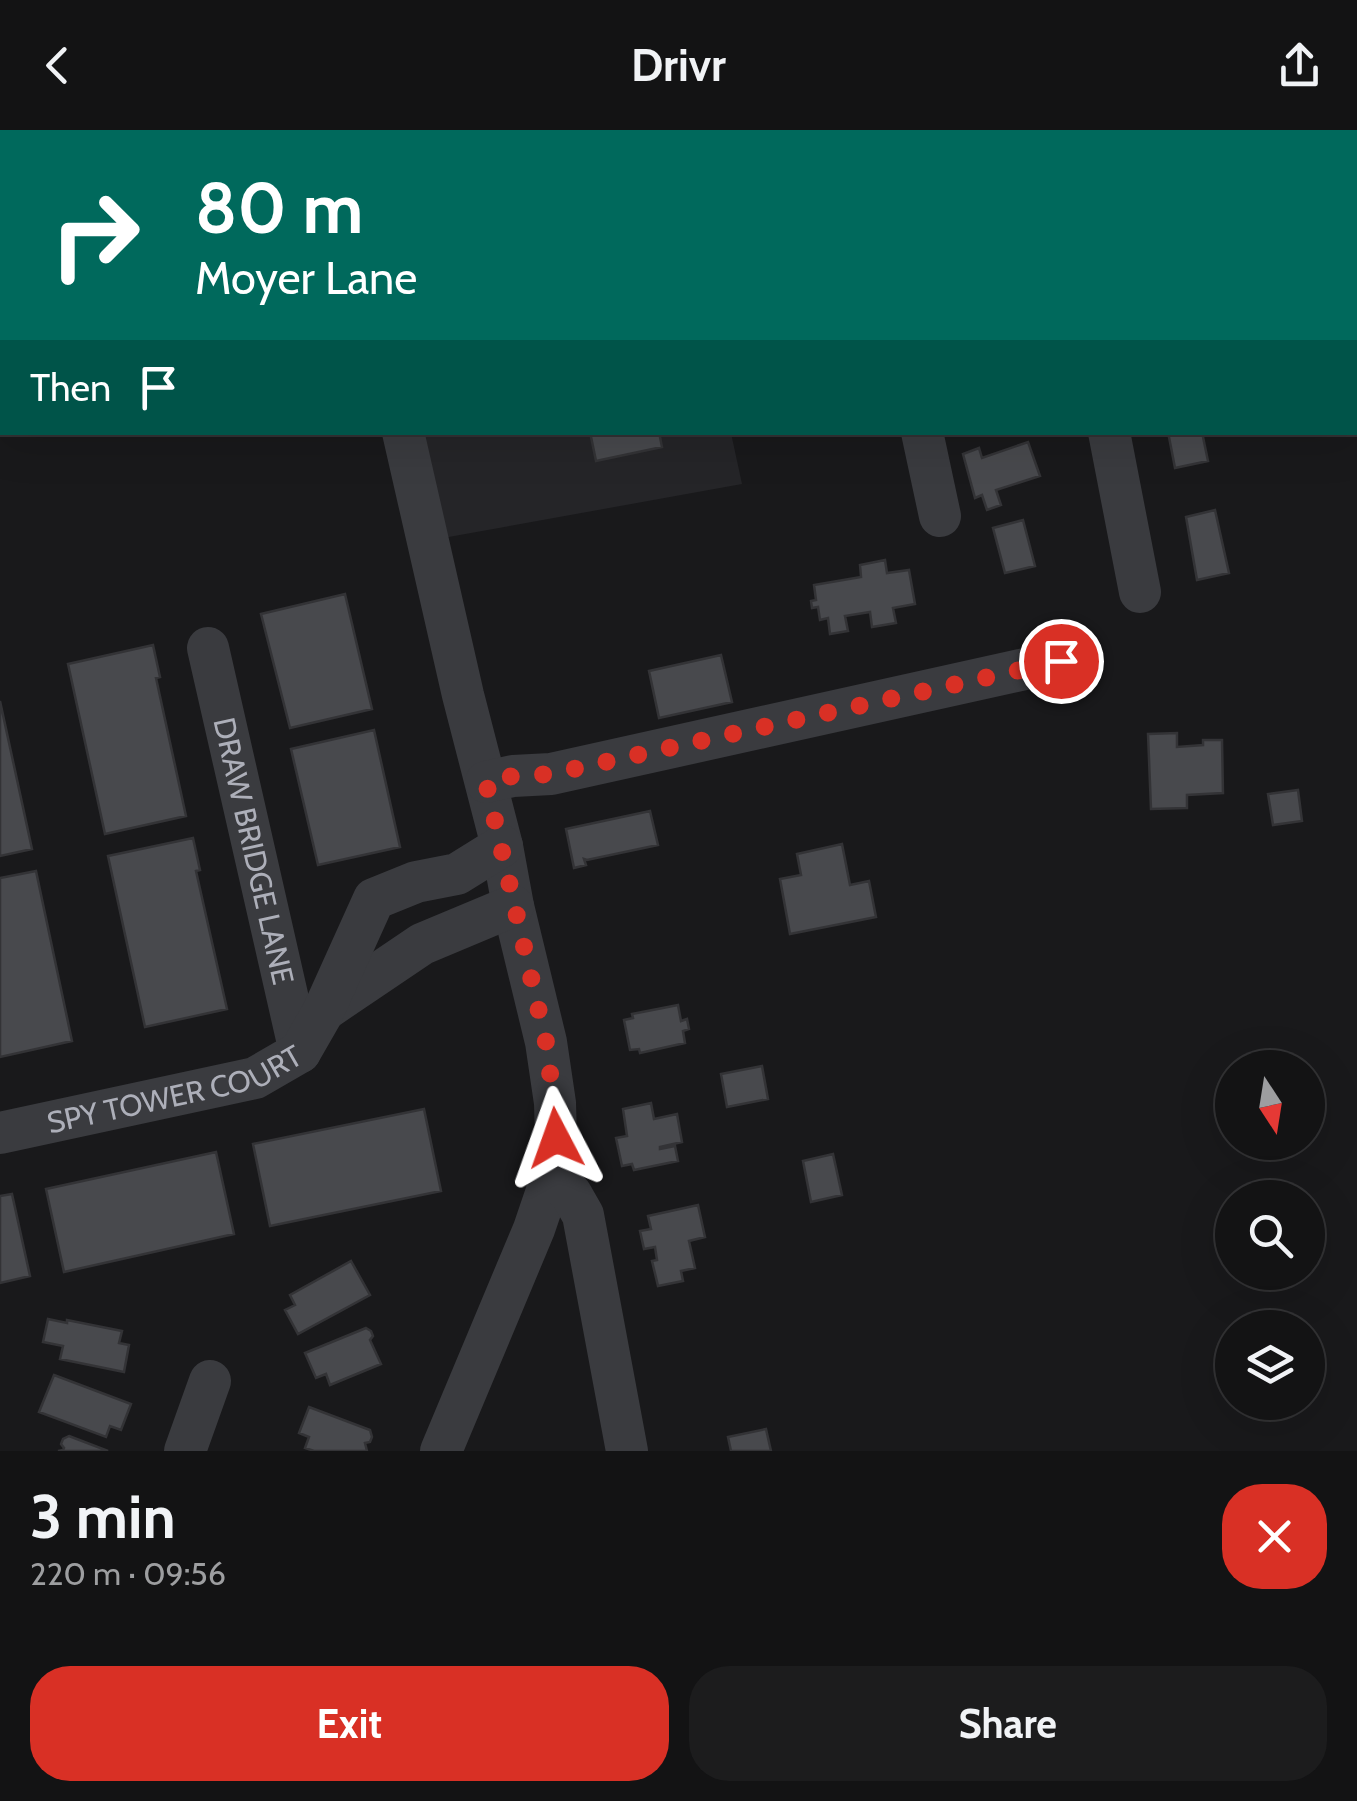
<!DOCTYPE html>
<html lang="en">
<head>
<meta charset="utf-8">
<style>
  body { margin:0; font-family:Cabin,sans-serif; background:#1c1c1d; color:#f1f3f6; height:100vh; display:flex; flex-direction:column; font-size:38px; white-space:nowrap }
  * { box-sizing:border-box; margin:0 }
  p { font-size:32px; color:#9d9ea0 }
  .icon { flex:none; width:55px; height:55px; fill:none; stroke:currentColor; stroke-width:2; stroke-linecap:round; stroke-linejoin:round }
  .map { position:relative; height:1321px; overflow:hidden }
  .sheet { display:flex; flex-direction:column; background:#131314; flex:1 }
  .sheet>* { flex:none }
  .guide { position:absolute; left:0px; top:0px; width:1358px; height:305px; box-shadow:0 10px 40px #0002,0 0 0 2px #323234; background:#00695c; color:#fff; overflow:hidden }
  .needle { width:65px; rotate:168deg }
  .controls { position:absolute; left:1215px; top:920px; display:grid; gap:20px }
  .controls a { display:grid; place-items:center; width:110px; height:110px; border-radius:50%; background:#131314; box-shadow:0 10px 40px #0002,0 0 0 2px #323234; font-size:50px }
  .pin { position:absolute; display:grid; place-items:center; width:85px; height:85px; color:#fff; margin:-42px; border:5px solid #fff; border-radius:50%; box-shadow:0 2px 10px #0007 }
  .me { position:absolute; width:110px; margin:-55px; rotate:356deg; stroke-linejoin:round; filter:drop-shadow(0 0 8px #0008) }
  .turn { display:flex; align-items:center; gap:35px; height:210px; padding:0 30px; font-size:45px }
  .turn .icon { width:130px; height:130px; stroke-width:2.5 }
  .turn b { display:block; font-size:70px; line-height:85px }
  .then { display:flex; align-items:center; height:95px; padding:0 30px; background:#0003; gap:20px; font-size:38px }
  .round { display:grid; place-items:center; flex:none; width:105px; height:105px; border-radius:40px; background:#1c1c1d }
  .headline { display:flex; align-items:center; justify-content:space-between; height:170px; padding:0 30px }
  h1 { font-size:60px; font-weight:800; line-height:75px }
  .action { display:flex; gap:20px; margin-top:auto; padding:20px 30px }
  .action a { flex:1; height:115px; border-radius:40px; background:#d93025; color:#fff; font-size:40px; font-weight:800; line-height:115px; text-align:center }
  .action a+a { background:#1c1c1d; color:#f1f3f6 }
  header { display:flex; justify-content:space-between; align-items:center; height:130px; padding:0 30px; background:#131314; font-size:45px; font-weight:800 }
  .map>svg:first-child { display:block }
  .built { fill:#252528 }
  .building { fill:#48494d; stroke:#333336; stroke-width:2.5 }
  .lines { fill:none; stroke-linecap:round; stroke-linejoin:round }
  .minor { stroke:#3a3b3f; stroke-width:42 }
  .route { stroke:#d93025; stroke-width:18; stroke-dasharray:0 32.4 }
  .labels { text-anchor:middle; dominant-baseline:central; stroke-width:9; stroke-linejoin:round; paint-order:stroke }
  .street-label { font-size:30px; fill:#adafb9; stroke:#141416 }
</style>
</head>
<body>
<header><svg class="icon" aria-label="back" viewBox="0 0 24 24"><path d="M15 5l-7 7 7 7"/></svg>Drivr<svg class="icon" aria-label="share" viewBox="0 0 24 24"><path d="M12 15V3M7 8l5-5 5 5M5 13v7h14v-7"/></svg></header>
<div class="map">
<svg width="1357" height="1321" viewBox="0 0 1357 1321">
  <rect width="100%" height="100%" fill="#19191b"/>
  <path class="built" d="M350 0H668L669 2H351Z
    M419 303H731L742 354 443 408Z"/>
  <path class="building" d="M590 302H659L662 317 596 331Z
    M1168 302H1202L1208 331 1175 338Z
    M1028 312 1040 346 996 360 1001 375 987 380 982 365 975 368 963 324 979 318 982 328Z
    M1215 380 1229 443 1197 450 1186 387Z
    M1023 390 1035 436 1005 443 993 398Z
    M885 430 887 443 909 440 915 474 893 478 896 493 872 497 870 482 845 486 848 501 830 504 828 488 820 490 818 477 812 478 811 471 816 470 814 455 861 447 860 435Z
    M345 464 372 579 290 598 261 484Z
    M153 515 160 547 156 548 186 686 105 704 68 534Z
    M721 525 732 572 659 588 649 541Z
    M0 571 32 719 0 726Z
    M374 600 400 717 318 735 291 619Z
    M1177 603V617L1203 615V610H1222L1223 663 1187 665V678L1151 679 1148 604Z
    M1298 660 1302 691 1273 695 1268 664Z
    M650 681 658 715 587 730 584 729 586 735 574 738 566 699Z
    M193 708 200 740 196 741 227 879 145 897 108 726Z
    M842 714 850 755 869 751 876 787 790 804 780 749 801 745 797 724Z
    M36 741 72 911 0 927V748Z
    M678 875 681 891 687 889 689 899 683 901 685 913 640 923 639 919 630 920 624 890 633 888 632 884Z
    M762 936 768 969 727 977 721 944Z
    M651 973 654 989 677 984 682 1012 660 1017V1019L675 1016 678 1031 634 1040 632 1034 622 1036 616 1008 627 1006 623 979Z
    M424 979 441 1061 270 1096 253 1014Z
    M216 1022 234 1104 64 1142 46 1059Z
    M833 1024 842 1065 811 1072 803 1031Z
    M12 1064 30 1146 0 1153V1066Z
    M698 1075 705 1107 689 1111 695 1138 681 1141 683 1151 658 1156 652 1131 657 1130 655 1117 644 1119 640 1101 651 1099 648 1086Z
    M351 1131 370 1165 298 1204 285 1180 295 1175 290 1165Z
    M48 1189 67 1193V1190L122 1201 119 1213 129 1215 124 1242 60 1229 63 1216 43 1212Z
    M366 1198 371 1201 373 1206 370 1210 381 1234 330 1255 326 1244 316 1248 305 1223Z
    M54 1245 131 1274 121 1300 110 1296 106 1307 39 1282Z
    M309 1277 370 1300 372 1307 370 1312 365 1313 367 1321H314L305 1318 309 1307 299 1303Z
    M766 1299 771 1321H731L728 1307Z
    M69 1306 108 1321H58L63 1320 64 1318 61 1314 63 1309Z"/>
  <g class="lines">
    <g class="minor">
      <path d="M335 0 336 2"/>
      <path d="M852 0 853 2"/>
      <path d="M1050 0 1051 2"/>
      <path d="M0 259H2"/>
      <path d="M403 302 463 565 502 716 513 776 546 912 555 973 556 1008 552 1046 534 1099 441 1321"/>
      <path d="M922 302 940 386"/>
      <path d="M1109 302 1140 462"/>
      <path id="s1" d="M208 518 300 922"/>
      <path d="M486 652 513 646 551 644 1061 531"/>
      <path d="M323 881 422 814 513 776"/>
      <path id="s2" d="M0 1003 255 948 300 922 323 882 374 769 416 752 457 744 502 716"/>
      <path d="M552 1046 571 1064 583 1085 627 1321"/>
      <path d="M185 1321 210 1251"/>
    </g>
  </g>
  <g class="lines">
    <path class="route" d="M556 1008 554 973 546 912 486 652 513 646 551 644 1061 531"/>
  </g>
  <g class="labels">
    <g class="street-label">
      <text stroke="none"><textPath href="#s1" startOffset="208">DRAW BRIDGE LANE</textPath></text>
      <text stroke="none"><textPath href="#s2" startOffset="180">SPY TOWER COURT</textPath></text>
    </g>
  </g>
</svg>
<div class="controls">
<a><svg class="needle" viewBox="-14 -14 28 28"><path d="M0-13l5 13h-10z" fill="#e53935"/><path d="M0 13l5-13h-10z" fill="#9d9ea0"/></svg></a>
<a><svg class="icon" aria-label="search" viewBox="0 0 24 24"><circle cx="10" cy="10" r="6"/><path d="M15 15l6 6"/></svg></a>
<a><svg class="icon" aria-label="layers" viewBox="0 0 24 24"><path d="M12 4l9 5-9 5-9-5zM3 14l9 5 9-5"/></svg></a>
</div>
<div class="pin" style="left:1061px;top:531px;background:#d93025"><svg class="icon" aria-label="arrive" viewBox="0 0 24 24"><path d="M6 21V4h12l-3 4 3 4H6"/></svg></div>
<svg class="me" style="left:556px;top:1008px" viewBox="-20 -20 40 40"><path d="M0-17L14 15 0 8-14 15z" fill="#d93025" stroke="#fff" stroke-width="4"/></svg>
<div class="guide">
<div class="turn"><svg class="icon" aria-label="right" viewBox="0 0 24 24"><path d="M7 20v-9h11M14 6l5 5-5 5"/></svg><div><b>80 m</b>Moyer Lane</div></div>
<div class="then">Then<svg class="icon" aria-label="arrive" viewBox="0 0 24 24"><path d="M6 21V4h12l-3 4 3 4H6"/></svg></div>
</div>
</div>
<section class="sheet">
<div class="headline"><div><h1>3 min</h1><p>220 m · 09:56</p></div><a class="round" style="background:#d93025;color:#fff"><svg class="icon" aria-label="close" viewBox="0 0 24 24"><path d="M6 6l12 12M18 6L6 18"/></svg></a></div>
<div class="action"><a>Exit</a><a>Share</a></div>
</section>
</body>
</html>
